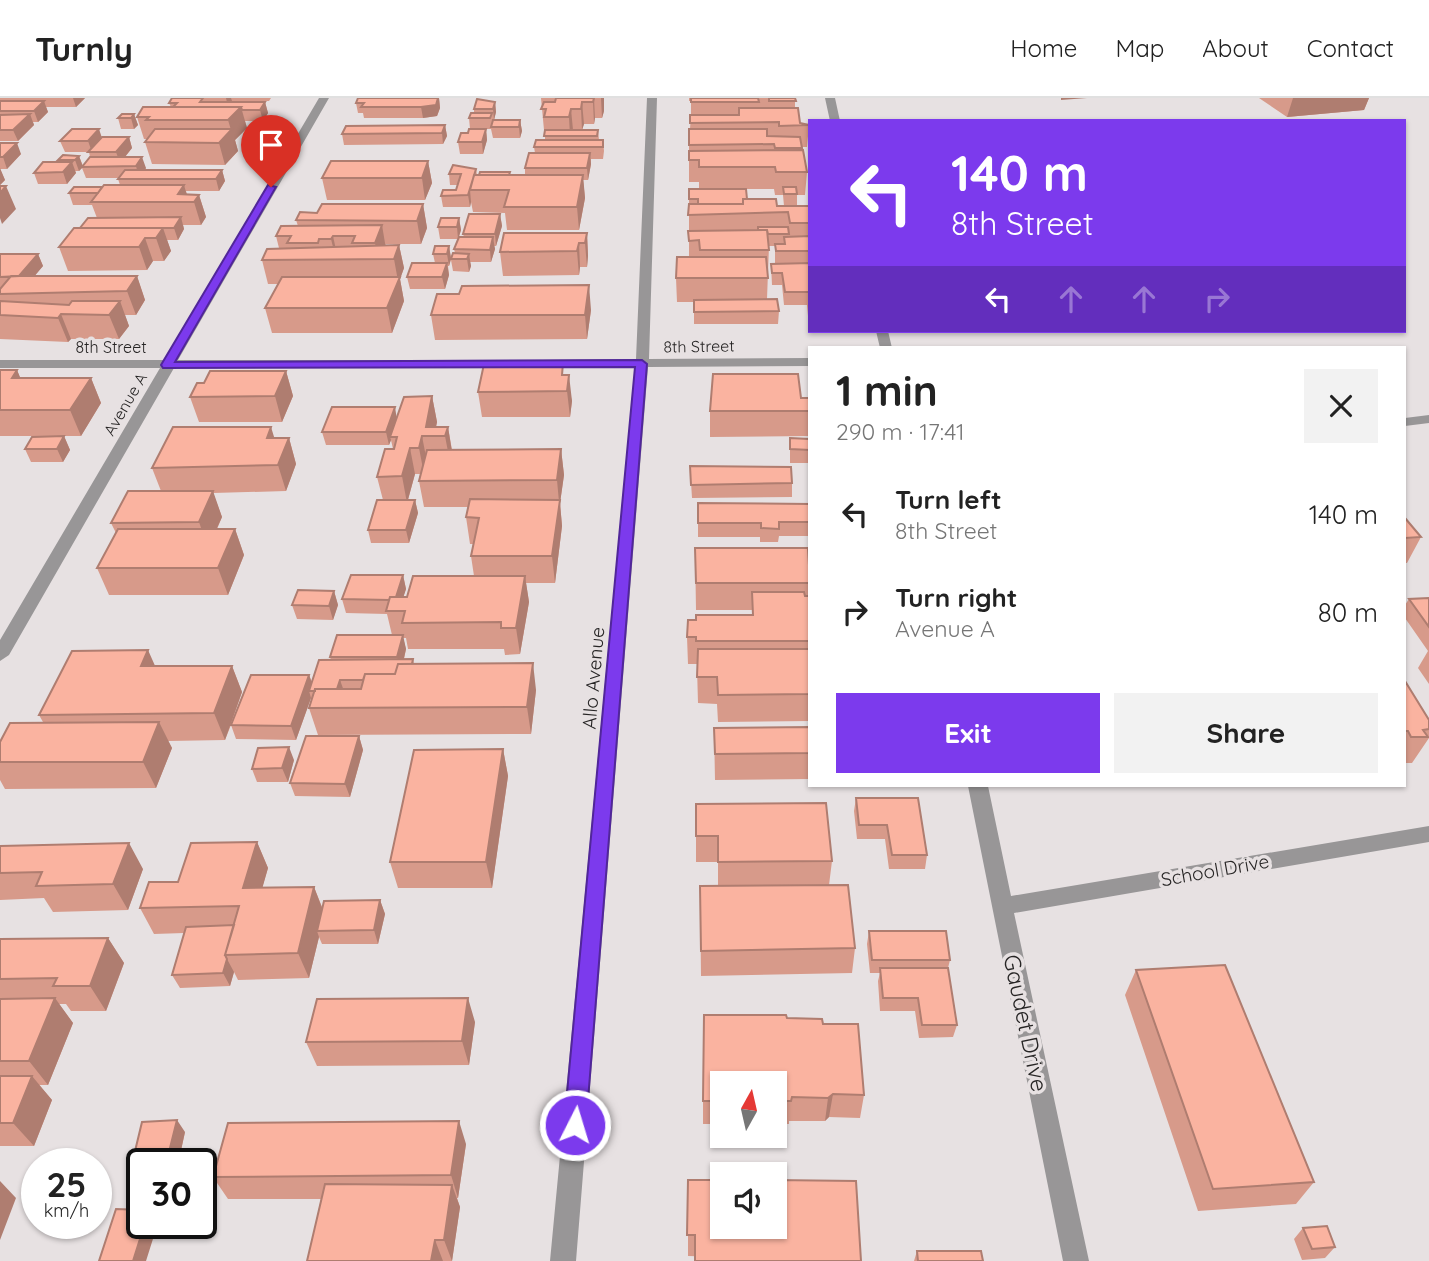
<!DOCTYPE html>
<html lang="en">
<head>
<meta charset="utf-8">
<style>
  body { margin:0; font-family:Quicksand,sans-serif; background:#f2f2f2; color:#222; height:100vh; display:flex; flex-direction:column; font-size:26px; white-space:nowrap }
  * { box-sizing:border-box; margin:0 }
  p { font-size:23px; color:#767676 }
  .icon { flex:none; width:38px; height:38px; fill:none; stroke:currentColor; stroke-width:2; stroke-linecap:round; stroke-linejoin:round }
  .map { position:relative; flex:1; overflow:hidden }
  .details { position:absolute; left:808px; top:248px; width:598px; height:441px; display:flex; flex-direction:column; background:#fff; border-radius:0px; box-shadow:0 2px 5px #0004 }
  .details>* { flex:none }
  .banner { position:absolute; left:808px; top:21px; width:598px; height:214px; border-radius:0px; box-shadow:0 2px 5px #0004; background:#7c3aed; color:#fff; overflow:hidden }
  .needle { width:46px; rotate:8deg }
  .tools { position:absolute; left:710px; top:973px; display:grid; gap:14px }
  .tools a { display:grid; place-items:center; width:77px; height:77px; border-radius:0px; background:#fff; box-shadow:0 2px 5px #0004; font-size:35px }
  .speed { position:absolute; left:21px; top:1050px; display:flex; gap:14px; font-size:35px; font-weight:700; text-align:center }
  .speed>* { display:grid; place-content:center; width:91px; height:91px; border-radius:50%; background:#fff; box-shadow:0 2px 5px #0004; line-height:1 }
  .speed small { font-size:18px; font-weight:400 }
  .speed .limit { border:4px solid #111; border-radius:10px; background:#fff; color:#111 }
  .pin { position:absolute; display:grid; place-items:center; width:60px; height:60px; color:#fff; margin:-72px -30px; border-radius:50% 50% 50% 0; rotate:-45deg; box-shadow:0 0 7px #0007 }
  .pin .icon { rotate:45deg }
  .me { position:absolute; width:77px; margin:-38px; rotate:5deg; stroke-linejoin:round; filter:drop-shadow(0 0 5px #0008) }
  .turn { display:flex; align-items:center; gap:24px; height:147px; padding:0 28px; font-size:32px }
  .turn .icon { width:91px; height:91px; stroke-width:2.5 }
  .turn b { display:block; font-size:49px; line-height:60px }
  .lanes { display:flex; align-items:center; height:66px; padding:0 28px; background:#0003; justify-content:center; gap:35px; direction:ltr }
  .lanes .off { opacity:.35 }
  .round { display:grid; place-items:center; flex:none; width:74px; height:74px; border-radius:0px; background:#f2f2f2 }
  .summary { display:flex; align-items:center; justify-content:space-between; height:119px; padding:0 28px }
  h1 { font-size:42px; font-weight:800; line-height:52px }
  .button { display:flex; gap:14px; margin-top:auto; padding:14px 28px }
  .button a { flex:1; height:80px; border-radius:0px; background:#7c3aed; color:#fff; font-size:28px; font-weight:800; line-height:80px; text-align:center }
  .button a+a { background:#f2f2f2; color:#222 }
  ul { padding:0; list-style:none }
  li { display:flex; align-items:center; gap:21px; height:98px; padding:0 28px }
  li div { flex:1 }
  li b { display:block; font-size:26px }
  li em { font-style:normal }
  header { display:flex; align-items:center; gap:42px; box-sizing:border-box; height:98px; padding:0 35px; background:#fff; border-bottom:2px solid #e0e0e0 }
  header strong { font-size:33px }
  nav { display:flex; gap:38px; margin-inline-start:auto; font-size:24px }
  .map>svg:first-child { display:block }
  .lines { fill:none; stroke-linecap:round; stroke-linejoin:round }
  .minor { fill:#989697; fill-rule:evenodd }
  .wall { fill:#d79a8a; fill-rule:evenodd }
  .shaded-wall { fill:#af7d70 }
  .building { fill:#fab3a0; stroke:#af7d70; stroke-width:2 }
  .route { fill:#7c3aed; stroke:#51269a; stroke-width:2 }
  .labels { text-anchor:middle; dominant-baseline:central; stroke-width:7; stroke-linejoin:round; paint-order:stroke }
  .far-street-label { font-size:16px; fill:#272525; stroke:#e7e1e2 }
  .street-label { font-size:19px; fill:#272525; stroke:#e7e1e2 }
  .near-street-label { font-size:23px; fill:#272525; stroke:#e7e1e2 }
</style>
</head>
<body>
<header>
<strong>Turnly</strong>
<nav><a>Home</a><a>Map</a><a>About</a><a>Contact</a></nav>
</header>
<div class="map">
<svg width="1429" height="1163" viewBox="0 0 1429 1163">
  <rect width="100%" height="100%" fill="#e7e1e2"/>
  <g class="lines">
    <path class="minor" d="M319 0H329L178 262H506L513 266 506 270H174L9 557 0 563V542L160 270H0V262H165Z
      M647 0H657L649 261 810 260V268L648 269 576 1163H550L635 269 541 270 534 266 541 262 636 261Z
      M825 0H835L840 23H830Z
      M876 233H888L892 250H880Z
      M1429 317V325L1405 328V320Z
      M968 688H988L1011 798 1429 728V744L1014 815 1089 1163H1063Z"/>
  </g>
  <path class="wall" d="M0 0H85L76 9H46L48 14 38 24H33L34 27 18 43H0Z
    M172 0H271L269 3H232L231 4H265L268 15 263 23H245L247 30 235 42 238 53 225 67 152 66 145 44 148 41H144L137 19 171 9 169 5Z
    M439 0 440 10 437 18 423 20H364L363 15H358L356 5Z
    M541 0H604V13L602 20H595L594 26H584L582 32H598L599 42H603L604 53 603 61H591V66L588 82H583L585 100 579 132H507L505 115 473 114 471 104 470 109H443L441 98 456 92 458 87H450L449 76 476 71 477 77H525V70L535 55 534 49 545 42V32H544Z
    M689 0H795V10L800 25 809 27 807 49H802L807 74 805 97H797V108H810V218H808L807 207H784L782 187H772L771 166 775 165V148H769L767 201 779 213 778 226H694V204H677L676 180 689 159V91H699V84H689V31H690L691 17V3H689ZM746 91H774L775 97H783L784 108H777L747 101Z
    M1259 0H1369L1364 12 1287 19Z
    M495 4 496 14 494 22H520L522 33 520 40H493L491 31H486L487 42 483 56H460L458 44 470 31 469 20 474 15V11Z
    M134 16 138 27 134 31H121L118 20Z
    M445 27 447 38 443 46 344 47 342 36Z
    M101 39H129L132 50 125 59 146 70 145 72H222L225 83 219 93H186L187 97H199L206 119 201 127H183L184 131 178 142H167L171 153 164 163H153L147 172 68 173 59 149 80 130 97 120 92 107H73L69 95 120 87 118 81 119 80H86L82 70 79 73H75L76 75 67 86H38L34 75 58 64V62L79 58 83 68 90 59 89 54H65L60 43Z
    M0 45 21 56 7 71H0L5 82 0 87Z
    M428 63 432 85 425 102H327L322 80Z
    M423 106 427 130 421 146H385L386 147H399L404 170 400 181 404 203 392 235H272L265 210 278 186H268L262 162 279 150 276 138 298 128 296 122 317 115Z
    M500 116 502 128 496 148H494L495 151 491 164H470L471 168 469 174 453 173 451 162 449 168H448L449 177 445 191H410L407 179 435 165 433 156 449 148 451 160 455 155 454 151 458 141H440L438 129 459 120 461 132 459 139H464L463 136Z
    M587 135 588 158 587 169H580L579 177 503 178 500 154Z
    M0 156H38L43 168 34 178H137L145 202 136 217H125L129 228 119 241H71L68 244 0 241Z
    M591 212 587 241 435 242 431 217Z
    M0 272H17L20 280H91L101 305 81 338H0Z
    M286 273 293 298 282 324H199L190 299 204 285Z
    M565 277 572 303 570 319H482L478 294Z
    M432 298 437 324 436 329H448L452 352 561 351 564 377 560 405 562 428 555 485H526L529 504 520 556 505 557 504 551H408L406 540H403L406 551 404 561H413L414 566 536 592 531 636 318 637 309 610 312 602 311 600 296 642 236 641 231 627 225 642 168 643 172 650 156 690 5 691 0 682V644L43 624 39 617 155 568H232L242 594 231 626 309 577 312 584 331 562 330 559 392 537 387 516 346 515 342 501 403 477 406 491 403 499H407L474 478 471 458 473 446H470L466 419 468 409H424L419 383 420 376H415L408 402H415L418 415 409 445H371L368 432 383 402 377 379 393 351 391 342 389 347H326L322 334 397 320Z
    M801 300H810V338L710 339V313Z
    M64 338 70 352 63 364H31L25 351Z
    M275 340H289L296 366 286 393 213 395 222 419 217 431H235L244 457 228 497H109L97 470 116 435 111 425 161 393 152 370Z
    M790 340 810 352 809 365H790Z
    M690 368 792 385V399L692 400Z
    M698 405 810 406V438H779L778 444H760V439H698Z
    M1405 420 1421 439 1407 465H1405Z
    M695 450 810 470V623L718 624 717 606 698 605 697 570V566H688L687 539 696 522 752 517V512H696Z
    M334 493 338 507 333 522 297 521 292 507Z
    M1429 500V586L1418 570 1428 553 1405 520V507L1409 501Z
    M1405 583 1429 622V640L1412 665H1405Z
    M810 629V681L715 682 714 630Z
    M359 638 363 652 350 699 295 698 290 685Z
    M503 651 508 678 492 790H398L390 764Z
    M294 662 288 684H257L252 671Z
    M856 700 927 757 925 771H889L885 741H857L854 713Z
    M696 706 832 763 829 787 855 850 852 875 701 878 700 788H718V764H696Z
    M257 744 268 770 262 790 314 789 322 809 380 802 385 816 378 846H322L319 839 309 880 238 882 234 874 230 888 180 890 172 877 184 835 154 836 140 810 178 784Z
    M0 748 143 771 128 812 53 814 44 800 0 802Z
    M869 833 950 862 948 870 957 927 953 939 919 940 915 913H880L878 883 880 875H870L867 846Z
    M108 840 124 865 106 913H71L66 906H59L73 925 48 987H39L52 1002 34 1048H0V841Z
    M1136 872 1314 1084 1296 1106 1198 1113 1125 897Z
    M787 920 823 926 864 997 860 1020 829 1019 825 1023H789V1026H775V985H723V1026H703V1003Z
    M475 924 469 967 317 968 306 944Z
    M185 1034 178 1066H142V1086H139L130 1074Z
    M466 1046 458 1100H457L460 1109 452 1163H307L321 1101H228L213 1079Z
    M688 1082 861 1163 688 1158Z
    M1303 1130 1335 1149 1325 1160 1302 1162 1294 1141Z
    M917 1153 983 1163H914Z"/>
  <path class="shaded-wall" d="M73 0H85L76 9Z
    M226 0H231L232 3 228 9Z
    M439 0 440 10 437 18 423 20 421 9Z
    M594 0 595 20 594 26 593 4Z
    M601 0H604V13L602 20Z
    M1061 0H1087L1061 2Z
    M1293 0H1369L1364 12 1287 19Z
    M44 3 48 14 38 24 34 13Z
    M265 4 268 15 263 23 260 12Z
    M495 4 496 14 494 22 493 11Z
    M582 4 584 26 582 32 581 11Z
    M241 9 247 30 235 42 238 53 225 67 219 45 231 32 228 22Z
    M571 11 573 32 570 38 569 19Z
    M30 16 34 27 18 43 13 32Z
    M134 16 138 27 134 31 131 20Z
    M520 22 522 33 520 40 519 29Z
    M445 27 447 38 443 46 442 35Z
    M99 31 103 43 92 54 88 43Z
    M486 31 487 42 483 56 482 44Z
    M129 39 132 50 120 65 116 54Z
    M17 45 21 56 7 71 3 59Z
    M590 55 591 66 588 82 587 70Z
    M79 58 83 69 79 73 75 62Z
    M142 59 146 70 139 80 136 68Z
    M428 63 432 85 425 102 422 80Z
    M72 64 76 75 67 86 63 74Z
    M0 70 5 82 0 87Z
    M222 72 225 83 219 93 216 81Z
    M583 77 585 100 579 132 577 109Z
    M184 87 189 104 178 96Z
    M6 88 16 111 2 126 0 120V95Z
    M470 92 471 104 470 109 468 97Z
    M199 97 206 119 201 127 194 104Z
    M423 106 427 130 421 146 417 123Z
    M500 116 502 128 496 148 495 136Z
    M181 119 184 131 178 142 174 130Z
    M459 120 461 132 458 141 457 129Z
    M382 127 386 151 378 161 375 145Z
    M163 130 171 153 164 163 156 140Z
    M587 135 588 158 587 169 585 145Z
    M333 138 338 161H336L331 141Z
    M493 139 495 151 491 164 490 152Z
    M145 140 153 163 147 172 139 149Z
    M579 145 580 169 579 177 577 153Z
    M399 147 404 170 400 181 404 203 392 235 387 210 398 183 394 161Z
    M449 148 451 160 449 168 447 156Z
    M38 156 43 168 23 192 18 179Z
    M469 156 471 168 469 174 467 161Z
    M447 165 449 177 445 191 442 179Z
    M137 178 145 202 136 217 127 193Z
    M589 187 591 212 587 241 585 217Z
    M120 203 129 228 119 241 109 217Z
    M61 216 71 241 68 244 58 220Z
    M17 272 28 298 12 280Z
    M286 273 293 298 282 324 275 298Z
    M569 277 572 303 570 319 567 293Z
    M91 280 101 305 81 338 70 312Z
    M432 298 437 324 434 338 426 329Z
    M395 309 397 322 390 339 391 342 389 347 386 334Z
    M271 329 279 355 267 340Z
    M448 329 452 354 450 364 445 338Z
    M64 338 70 352 63 364 57 351Z
    M422 338 427 364 424 376 419 350Z
    M289 340 296 366 286 393 278 367Z
    M410 350 415 376 407 405 402 378Z
    M561 351 564 377 560 405 562 428 555 485 552 458 559 404 557 382Z
    M213 393 222 419 208 450 199 424Z
    M415 402 418 415 409 445 406 432Z
    M235 431 244 457 228 497 218 470Z
    M403 477 406 491 399 513 395 502Z
    M525 478 529 504 520 556 516 530Z
    M334 493 338 507 333 522 329 508Z
    M403 537 406 551 401 573 397 559Z
    M148 552 160 579 141 568Z
    M533 565 536 592 531 636 527 609Z
    M232 568 242 594 225 642 214 615Z
    M309 577 314 591 309 593 311 600 296 642 291 628Z
    M340 582 345 596 337 593Z
    M159 624 172 650 156 690 143 664Z
    M359 638 363 652 350 699 345 686Z
    M289 649 294 662 288 684 282 670Z
    M503 651 508 678 492 790 486 764Z
    M257 744 268 770 255 816 243 790Z
    M129 745 143 771 128 812 113 786Z
    M314 789 324 815 317 833 319 839 309 880 298 855Z
    M380 802 385 816 378 846 374 832Z
    M108 840 124 865 106 913 90 888Z
    M227 861 234 874 230 888 223 875Z
    M55 900 73 925 48 987 29 963Z
    M468 900 475 924 469 967 462 943Z
    M32 978 52 1002 34 1048 13 1025Z
    M833 996 829 1019 825 1023 828 1000Z
    M177 1022 185 1034 178 1066H166Z
    M459 1023 466 1046 458 1100 451 1077Z
    M0 1083 16 1100 0 1142Z
    M452 1087 460 1109 452 1163 444 1142Z
    M145 1125H158L146 1163H133Z
    M435 1142 443 1163H431Z"/>
  <path class="building" d="M172 0H203L200 4H265L260 12H242L241 9H173L177 5H169Z
    M358 0H438L436 7 421 9H361L364 5H356Z
    M556 0H594L593 4H582L581 11H571L569 19H544L546 11H541L544 4H555Z
    M691 0H758L759 4H691Z
    M769 0H795L796 3H769Z
    M477 1 495 4 493 11H474Z
    M0 3H44L34 13H0Z
    M143 9H241L228 22H146L149 19H137Z
    M739 10H798L800 25 809 27 779 28V24L690 25V17H739Z
    M471 15H492L490 20H469Z
    M30 16 13 32H0V17Z
    M122 16H134L131 20H118Z
    M493 22H520L519 29H491Z
    M445 27 442 35 342 36 346 28Z
    M72 31H99L88 43H60Z
    M155 31H232L219 45 145 44Z
    M469 31H486L482 44H458L461 35H468Z
    M689 31H767V38L800 39 802 50H775L774 46 689 47Z
    M545 32H598L597 38H544Z
    M102 39H129L116 54H88Z
    M536 42H603V49H534Z
    M0 45H17L3 59H0Z
    M803 52 807 74H776L775 69H699V62H689V53Z
    M529 55H590L587 70H525Z
    M63 57 79 58 75 62H58Z
    M90 59H142L136 68 82 69Z
    M331 63H428L422 80H322Z
    M43 64H72L63 74 34 75Z
    M453 67 476 71 468 97 441 98 443 92H456L461 76H449Z
    M125 72H222L216 81H118Z
    M480 74H510L509 77H479Z
    M474 77H583L577 109H504L509 92H470Z
    M104 87H184L178 96 199 97 194 104H91Z
    M0 88H6L0 95Z
    M74 89H102L98 95H69Z
    M783 89H796L797 96H784Z
    M689 91H746L747 101H743V106H698V101H689Z
    M743 101H776L777 108H810V125H790L788 114 688 117 689 106H743Z
    M322 106H423L417 123 296 122 300 114 317 115Z
    M469 116H500L495 136H463Z
    M181 119 174 130H80L88 120Z
    M441 120H459L457 129H438Z
    M382 127 375 145H352L355 138H333L331 141H319L318 145H287L291 138H276L281 128Z
    M758 129H788L789 136H768L767 132H758Z
    M74 130H163L156 140H145L139 149H59Z
    M767 132 769 152H700L699 142 689 143 688 133Z
    M504 135H587L585 145H579L577 153 500 154Z
    M810 138V153H776L775 146H785L784 139Z
    M459 139H493L490 152 454 151Z
    M399 147 394 161 262 162 267 151Z
    M435 148H449L447 156H433Z
    M453 155 469 156 467 161H451Z
    M0 156H38L19 178 0 179Z
    M677 159H766L768 180H676Z
    M412 165H447L442 179H407Z
    M810 165V194H785L782 175H772L771 166Z
    M11 178H137L127 193 0 196V191Z
    M282 179H400L387 210H265Z
    M589 187 585 217H431L437 196H459L462 188Z
    M777 201 779 213 694 214V202Z
    M0 203 69 207 72 203H120L109 217 61 216 58 220 0 217Z
    M563 265 562 277H569L567 293 478 294 484 266Z
    M0 272H17L12 280H91L70 312H0Z
    M210 273H286L275 298 190 299 197 285H204Z
    M713 276H798L801 300H810V313H710Z
    M432 298 426 329H448L445 338H422L419 350H410L402 378 377 379 385 351H394L397 339H390L404 299Z
    M332 309H395L386 334H322Z
    M173 329H271L267 340H289L278 367 152 370Z
    M64 338 57 351H25L32 339Z
    M790 340 809 341 810 352 790 351Z
    M561 351 557 382 419 383 427 352Z
    M690 368 791 369 792 385 691 387Z
    M128 393H213L199 424 111 425Z
    M470 401 560 402 552 458H471L479 420 466 419Z
    M377 402H415L406 432H368Z
    M698 405 810 406V424H779V431L761 430V425H698Z
    M1405 420 1421 439 1405 440Z
    M118 431H235L218 470H97Z
    M695 450H808L810 485H696Z
    M351 477H403L396 499H390L389 502 342 501Z
    M413 478H525L516 530H501V524L402 525 405 513H386L390 499H407Z
    M298 492 334 493 329 508 292 507Z
    M752 494H804L805 498H810L809 543H696V539H687L688 522H696V517H753Z
    M1429 500V529L1409 501Z
    M337 537H403L397 559H330Z
    M698 551H810V596L718 597 717 579H697Z
    M148 552 141 568H232L214 615 39 617 72 553Z
    M413 561 412 566H398L395 576H365L363 582H340L337 591H315V593H309L319 562Z
    M533 565 527 609 309 610 315 591H361L365 576H395L398 566Z
    M251 577H309L291 628 231 627Z
    M1405 583 1429 622V631L1423 632 1428 639H1411L1408 633H1405Z
    M159 624 143 664H0V644L10 625Z
    M810 629V655L715 656 714 630Z
    M306 638H359L345 686 290 685Z
    M289 649 282 670 252 671 258 650Z
    M503 651 486 764H390L414 652Z
    M856 700H918L927 757H892L887 727H859Z
    M826 705 832 763 718 764V738H696V706Z
    M257 744 243 790 314 789 298 855 225 857 239 808 140 810 149 784H178L191 745Z
    M129 745 113 786 36 788 42 774 0 775V748Z
    M848 787 855 850 701 853 700 788Z
    M380 802 374 832 317 833 324 803Z
    M234 827 225 857 227 861 223 875 172 877 186 829Z
    M869 833H946L950 862H872Z
    M108 840 90 888H53L57 880 0 881V841Z
    M1225 867 1314 1084 1213 1091 1136 872Z
    M880 870H948L957 927H922L918 900H883Z
    M55 900 29 963H0V901Z
    M468 900 462 943 306 944 317 901Z
    M704 917H786L787 920 822 921 823 926H858L864 997 833 996 828 1000 792 999 791 1003H775V985H723V1003H703Z
    M0 978H32L13 1025H0Z
    M177 1022 166 1066H142V1073L130 1074 142 1024Z
    M459 1023 451 1077 213 1079 228 1025Z
    M688 1082H723V1129H775V1082L856 1083 861 1163H695V1137H687Z
    M325 1086 452 1087 444 1142H435L431 1163H307Z
    M116 1111 142 1112V1125H145L133 1163H99Z
    M1327 1128 1335 1149 1312 1151 1303 1130Z
    M917 1153H981L983 1163H918Z"/>
  <path class="route" d="M268 87 276 89 175 264 642 262 647 266 586 1027 582 1034 575 1037 567 1034 564 1027 635 269 163 270 161 267Z"/>
  <g class="labels">
    <g class="far-street-label">
      <text transform="translate(699 248) rotate(-1)">8th Street</text>
      <text x="111" y="249">8th Street</text>
      <text transform="translate(125 306) rotate(-60)">Avenue A</text>
    </g>
    <g class="street-label">
      <text transform="translate(593 580) rotate(-85)">Allo Avenue</text>
      <text transform="translate(1215 772) rotate(-10)">School Drive</text>
    </g>
    <g class="near-street-label">
      <text transform="translate(1026 925) rotate(78)">Gaudet Drive</text>
    </g>
  </g>
</svg>
<div class="tools">
<a><svg class="needle" viewBox="-14 -14 28 28"><path d="M0-13l5 13h-10z" fill="#e53935"/><path d="M0 13l5-13h-10z" fill="#767676"/></svg></a>
<a><svg class="icon" aria-label="sound" viewBox="0 0 24 24"><path d="M4 9h4l5-4v14l-5-4H4zM17 9q2 3 0 6"/></svg></a>
</div>
<div class="speed"><div>25<small>km/h</small></div><div class="limit">30</div></div>
<div class="pin" style="left:271px;top:89px;background:#d93025"><svg class="icon" aria-label="arrive" viewBox="0 0 24 24"><path d="M6 21V4h12l-3 4 3 4H6"/></svg></div>
<svg class="me" style="left:575px;top:1027px" viewBox="-20 -20 40 40"><circle r="17" fill="#7c3aed" stroke="#fff" stroke-width="3"/><path d="M0-11L8 9 0 5-8 9z" fill="#fff"/></svg>
<div class="banner">
<div class="turn"><svg class="icon" aria-label="left" viewBox="0 0 24 24"><path d="M17 20v-9H6M10 6l-5 5 5 5"/></svg><div><b>140 m</b>8th Street</div></div>
<div class="lanes"><svg class="icon" aria-label="left" viewBox="0 0 24 24"><path d="M17 20v-9H6M10 6l-5 5 5 5"/></svg><svg class="icon off" aria-label="ahead" viewBox="0 0 24 24"><path d="M12 20V5M6 11l6-6 6 6"/></svg><svg class="icon off" aria-label="ahead" viewBox="0 0 24 24"><path d="M12 20V5M6 11l6-6 6 6"/></svg><svg class="icon off" aria-label="right" viewBox="0 0 24 24"><path d="M7 20v-9h11M14 6l5 5-5 5"/></svg></div>
</div>
<section class="details">
<div class="summary"><div><h1>1 min</h1><p>290 m · 17:41</p></div><a class="round"><svg class="icon" aria-label="close" viewBox="0 0 24 24"><path d="M6 6l12 12M18 6L6 18"/></svg></a></div>
<ul>
<li><svg class="icon" aria-label="left" viewBox="0 0 24 24"><path d="M17 20v-9H6M10 6l-5 5 5 5"/></svg><div><b>Turn left</b><p>8th Street</p></div><em>140 m</em></li>
<li><svg class="icon" aria-label="right" viewBox="0 0 24 24"><path d="M7 20v-9h11M14 6l5 5-5 5"/></svg><div><b>Turn right</b><p>Avenue A</p></div><em>80 m</em></li>
</ul>
<div class="button"><a>Exit</a><a>Share</a></div>
</section>
</div>
</body>
</html>
